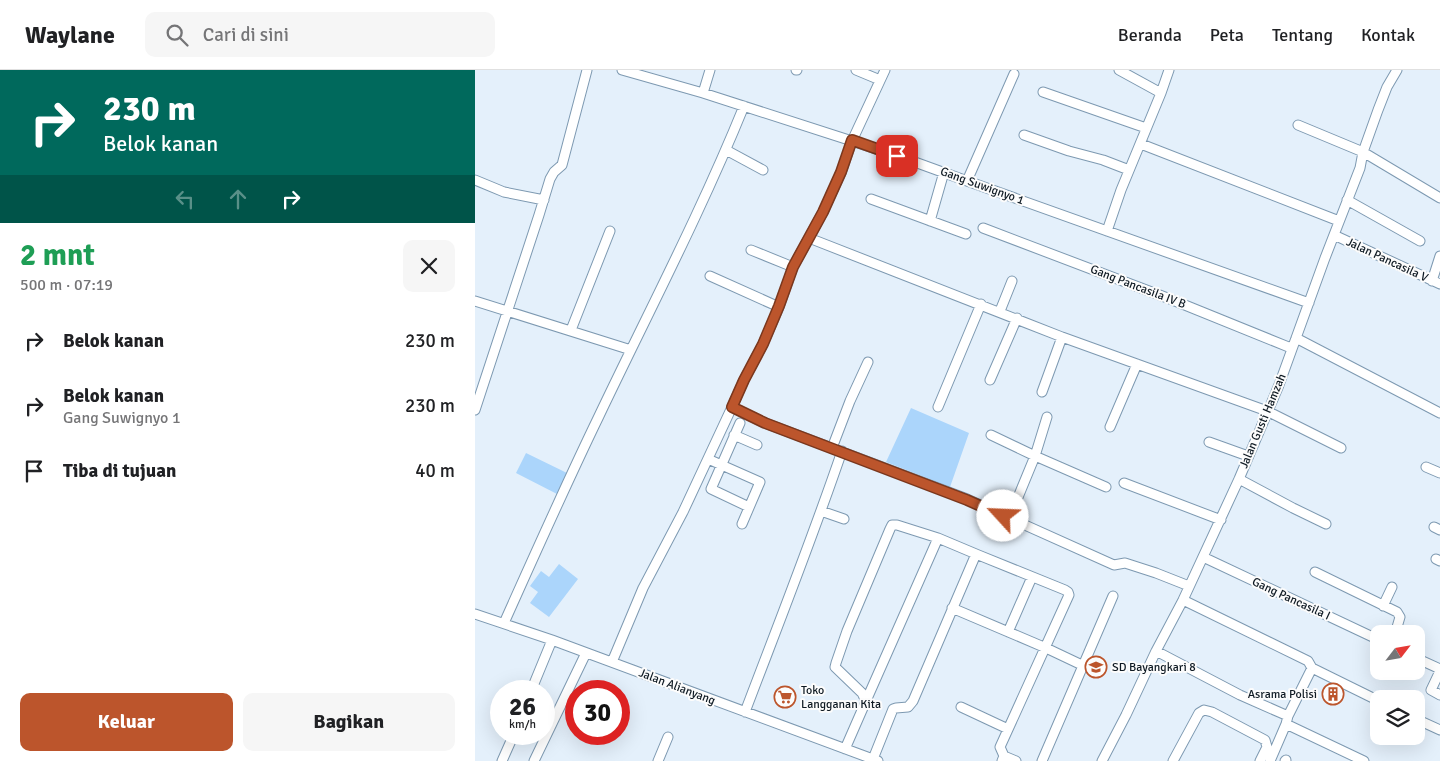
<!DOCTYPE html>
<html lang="id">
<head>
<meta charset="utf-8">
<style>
  body { margin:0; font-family:Signika,sans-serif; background:#f6f6f6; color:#202124; height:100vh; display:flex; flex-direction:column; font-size:19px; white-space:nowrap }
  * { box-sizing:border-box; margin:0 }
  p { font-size:16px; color:#757577 }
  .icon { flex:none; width:28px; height:28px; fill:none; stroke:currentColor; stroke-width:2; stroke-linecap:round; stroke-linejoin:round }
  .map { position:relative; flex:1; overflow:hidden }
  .panel { display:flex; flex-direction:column; background:#fff; width:475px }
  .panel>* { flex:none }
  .top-card { background:#00695c; color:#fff; overflow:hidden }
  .needle { width:32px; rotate:59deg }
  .fabs { position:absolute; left:895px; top:555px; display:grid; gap:10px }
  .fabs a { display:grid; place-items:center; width:55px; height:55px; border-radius:10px; background:#fff; box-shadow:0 5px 20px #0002; font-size:25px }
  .speed { position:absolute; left:15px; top:610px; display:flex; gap:10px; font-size:25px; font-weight:700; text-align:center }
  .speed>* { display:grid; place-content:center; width:65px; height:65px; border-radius:50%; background:#fff; box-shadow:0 5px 20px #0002; line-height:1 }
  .speed small { font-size:12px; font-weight:400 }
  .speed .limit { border:8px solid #d22; background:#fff; color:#111 }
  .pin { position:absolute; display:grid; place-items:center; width:42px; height:42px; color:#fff; margin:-21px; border-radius:10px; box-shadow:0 2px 8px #0006 }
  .me { position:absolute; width:55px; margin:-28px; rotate:295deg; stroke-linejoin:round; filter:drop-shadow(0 0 4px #0008) }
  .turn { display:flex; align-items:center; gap:18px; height:105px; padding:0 20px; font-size:22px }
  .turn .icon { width:65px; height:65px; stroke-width:2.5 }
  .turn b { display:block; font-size:35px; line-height:42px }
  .lanes { display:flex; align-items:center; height:48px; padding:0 20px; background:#0003; justify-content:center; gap:25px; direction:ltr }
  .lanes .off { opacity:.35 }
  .round { display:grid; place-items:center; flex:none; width:52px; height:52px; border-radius:10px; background:#f6f6f6 }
  .overview { display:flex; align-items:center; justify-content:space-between; height:85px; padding:0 20px }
  h1 { font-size:30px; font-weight:700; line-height:38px; color:#1e9e55 }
  .primary-button { display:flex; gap:10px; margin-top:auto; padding:10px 20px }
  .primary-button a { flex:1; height:58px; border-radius:10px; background:#bc552c; color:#fff; font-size:20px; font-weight:700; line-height:58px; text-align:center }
  .primary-button a+a { background:#f6f6f6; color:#202124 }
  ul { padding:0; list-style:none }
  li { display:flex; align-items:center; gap:15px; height:65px; padding:0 20px }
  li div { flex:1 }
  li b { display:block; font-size:19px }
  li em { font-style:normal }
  header { display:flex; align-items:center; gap:30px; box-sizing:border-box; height:70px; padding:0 25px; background:#fff; border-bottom:1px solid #e0e0e0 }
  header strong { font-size:24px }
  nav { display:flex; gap:28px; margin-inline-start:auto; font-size:18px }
  .search { width:350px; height:45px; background:#f6f6f6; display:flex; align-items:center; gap:12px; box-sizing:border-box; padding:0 18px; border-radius:10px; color:#757577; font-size:19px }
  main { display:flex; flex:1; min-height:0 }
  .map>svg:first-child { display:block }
  .green { fill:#abd5fb }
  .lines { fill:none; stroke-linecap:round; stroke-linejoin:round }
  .minor-casing { stroke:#7d99b1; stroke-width:11 }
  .minor { stroke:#fff; stroke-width:9 }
  .route-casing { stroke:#7a371d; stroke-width:12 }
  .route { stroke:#bc552c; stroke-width:9 }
  .labels { text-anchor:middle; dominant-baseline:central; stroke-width:4; stroke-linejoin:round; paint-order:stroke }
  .street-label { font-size:12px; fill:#0f1a23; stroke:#fcfcfc }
  .poi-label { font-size:12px; fill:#0f1a23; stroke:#fcfcfc; text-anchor:start }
</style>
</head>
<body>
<header>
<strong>Waylane</strong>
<div class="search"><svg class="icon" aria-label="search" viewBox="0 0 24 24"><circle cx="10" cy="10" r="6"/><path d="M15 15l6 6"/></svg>Cari di sini</div>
<nav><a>Beranda</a><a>Peta</a><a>Tentang</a><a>Kontak</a></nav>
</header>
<main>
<section class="panel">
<div class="top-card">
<div class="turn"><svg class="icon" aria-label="right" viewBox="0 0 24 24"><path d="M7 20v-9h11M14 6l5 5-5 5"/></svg><div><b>230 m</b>Belok kanan</div></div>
<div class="lanes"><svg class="icon off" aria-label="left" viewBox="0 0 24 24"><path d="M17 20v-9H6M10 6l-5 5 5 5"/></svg><svg class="icon off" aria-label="ahead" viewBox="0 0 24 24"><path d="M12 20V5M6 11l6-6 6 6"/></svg><svg class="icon" aria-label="right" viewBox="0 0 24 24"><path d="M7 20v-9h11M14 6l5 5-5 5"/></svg></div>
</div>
<div class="overview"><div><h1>2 mnt</h1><p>500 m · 07:19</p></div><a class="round"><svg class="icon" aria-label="close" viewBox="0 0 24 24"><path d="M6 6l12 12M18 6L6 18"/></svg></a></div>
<ul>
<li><svg class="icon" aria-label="right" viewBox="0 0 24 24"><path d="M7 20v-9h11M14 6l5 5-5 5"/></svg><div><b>Belok kanan</b></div><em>230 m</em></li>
<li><svg class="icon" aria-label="right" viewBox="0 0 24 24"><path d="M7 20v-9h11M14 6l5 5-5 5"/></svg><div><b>Belok kanan</b><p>Gang Suwignyo 1</p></div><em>230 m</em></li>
<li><svg class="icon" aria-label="arrive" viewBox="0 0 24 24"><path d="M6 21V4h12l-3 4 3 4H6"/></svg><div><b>Tiba di tujuan</b></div><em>40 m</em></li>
</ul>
<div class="primary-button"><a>Keluar</a><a>Bagikan</a></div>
</section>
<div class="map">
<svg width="965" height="691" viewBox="0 0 965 691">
  <rect width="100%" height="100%" fill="#e4f0fb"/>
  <path class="green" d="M436 338 494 363 475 417 411 392Z
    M51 383 92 403 82 424 41 403Z
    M84 494 103 509 74 547 55 533 63 522 55 516 66 501 74 507Z"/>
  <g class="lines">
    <g class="minor-casing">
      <path id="minor" d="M147 0 228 23 377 71 437 91 492 111 834 233
        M321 0H322
        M381 0 405 10
        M410 0 377 71 366 103 348 142 318 197 304 237 288 274 269 310 257 337 290 353 492 429 639 495 650 493 681 503 714 516
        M644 0 686 23
        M568 22 671 58
        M228 23 235 0
        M823 55 888 82 965 128
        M549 65 594 81 628 90 654 100
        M666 74 864 151
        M251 80 288 100
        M0 110 29 122 69 130
        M492 111 539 4
        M396 129 491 164
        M872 130 945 171
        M455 151 469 102
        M508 158 695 229 816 278
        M632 161 646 120 686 23 694 0
        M859 165 965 214
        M334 168 587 267 792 341 866 378
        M276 180 318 197
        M235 206 304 237
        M957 211 965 186
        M0 231 156 280
        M525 241 537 211
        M96 260 135 161
        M821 268 965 343
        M515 310 542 248
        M567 322 587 267
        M463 337 506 234
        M0 340 64 145 75 109 79 102 87 95 112 0
        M572 347 560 386 631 417
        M265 353 236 419 274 437
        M635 357 662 294
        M259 365 282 375
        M516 365 560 386 534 449
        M734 372 773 386
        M357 378 375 331 393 292
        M233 389 285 412 267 454
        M951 397 965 403
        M764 409 818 438 851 454
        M649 413 746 450
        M346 441 369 449
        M959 457 965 460
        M501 484 590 520 593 522 594 525 525 677 529 686 527 691
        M728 487 904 570
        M961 489 965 491
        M840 502 922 542 925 547 920 564
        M708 530 833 591 837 598 904 631
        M908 536 917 517
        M477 538 571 578 609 596
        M0 544 77 570 403 691
        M29 553C60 484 91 414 124 346 173 243 226 142 269 36
        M533 562 557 507
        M681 581 765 625 813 646 811 654 795 691
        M941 588 965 599
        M137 592 168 518 208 442 257 337
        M965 601 956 620 965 625
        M56 621 77 570
        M391 631 463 468
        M486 637 533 659
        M270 642C303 555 337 469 367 381
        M813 646 837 598
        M941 649 965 660
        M811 654 889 691
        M370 679 391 631 387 623 360 597 361 593 372 561 415 459 417 455H422L463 468 501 484 438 631 433 637 421 638 418 639 398 689
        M529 686 541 691
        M27 691 39 664
        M59 691 111 583
        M183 691 193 667
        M567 691 638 526
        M627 691 651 645 681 581 708 530 764 409 804 315 850 188 885 98 888 82 903 40 912 17 922 0
        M698 691 724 643 729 640 737 642 790 670 792 677 785 691
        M810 691 811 690"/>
    </g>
    <use href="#minor" class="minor"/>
  </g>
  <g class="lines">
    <g class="route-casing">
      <path id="route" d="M422 86 377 70 366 102 348 142 318 197 304 236 288 274 269 310 257 337 290 353 492 430 528 446"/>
    </g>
    <use href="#route" class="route"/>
  </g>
  <defs>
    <g id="school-ring" transform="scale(1.125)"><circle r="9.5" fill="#fcfcfc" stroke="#bc552c" stroke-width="1.5"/><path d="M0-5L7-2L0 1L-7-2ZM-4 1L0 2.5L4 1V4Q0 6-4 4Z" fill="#bc552c"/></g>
    <g id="building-ring" transform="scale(1.125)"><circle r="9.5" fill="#fcfcfc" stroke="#bc552c" stroke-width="1.5"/><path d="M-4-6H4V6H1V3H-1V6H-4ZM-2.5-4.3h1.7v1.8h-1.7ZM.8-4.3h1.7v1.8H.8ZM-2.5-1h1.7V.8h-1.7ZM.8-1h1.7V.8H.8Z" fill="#bc552c"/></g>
    <g id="supermarket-ring" transform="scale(1.125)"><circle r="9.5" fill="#fcfcfc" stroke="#bc552c" stroke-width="1.5"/><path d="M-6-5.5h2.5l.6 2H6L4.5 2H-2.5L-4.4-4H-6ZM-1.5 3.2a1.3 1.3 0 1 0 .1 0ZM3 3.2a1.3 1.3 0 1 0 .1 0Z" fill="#bc552c"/></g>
  </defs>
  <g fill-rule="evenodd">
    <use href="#school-ring" x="621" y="597"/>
    <use href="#building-ring" x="858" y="624"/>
    <use href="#supermarket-ring" x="310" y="627"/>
  </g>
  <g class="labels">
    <g class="street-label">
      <text transform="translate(507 116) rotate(20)">Gang Suwignyo 1</text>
      <text transform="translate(912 190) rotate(25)">Jalan Pancasila V</text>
      <text transform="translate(663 217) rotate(21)">Gang Pancasila IV B</text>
      <text transform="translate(788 351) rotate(-67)">Jalan Gusti Hamzah</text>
      <text transform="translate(816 529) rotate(25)">Gang Pancasila I</text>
      <text transform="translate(202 617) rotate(21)">Jalan Alianyang</text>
    </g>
    <g class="poi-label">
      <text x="637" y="597">SD Bayangkari 8</text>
      <text x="326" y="620">Toko<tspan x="326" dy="14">Langganan Kita</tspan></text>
      <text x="842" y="624" text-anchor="end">Asrama Polisi</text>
    </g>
  </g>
</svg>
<div class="fabs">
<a><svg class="needle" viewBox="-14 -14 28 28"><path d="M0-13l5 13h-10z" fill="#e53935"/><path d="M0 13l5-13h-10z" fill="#757577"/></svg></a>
<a><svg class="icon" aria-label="layers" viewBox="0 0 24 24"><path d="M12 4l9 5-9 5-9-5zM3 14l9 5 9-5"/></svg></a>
</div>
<div class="speed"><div>26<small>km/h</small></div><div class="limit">30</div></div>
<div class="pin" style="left:422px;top:86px;background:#d93025"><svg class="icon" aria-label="arrive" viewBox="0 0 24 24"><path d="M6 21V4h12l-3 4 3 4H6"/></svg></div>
<svg class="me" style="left:528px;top:446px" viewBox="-20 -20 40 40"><circle r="19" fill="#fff"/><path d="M0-13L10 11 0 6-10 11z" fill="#bc552c"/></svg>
</div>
</main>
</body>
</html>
